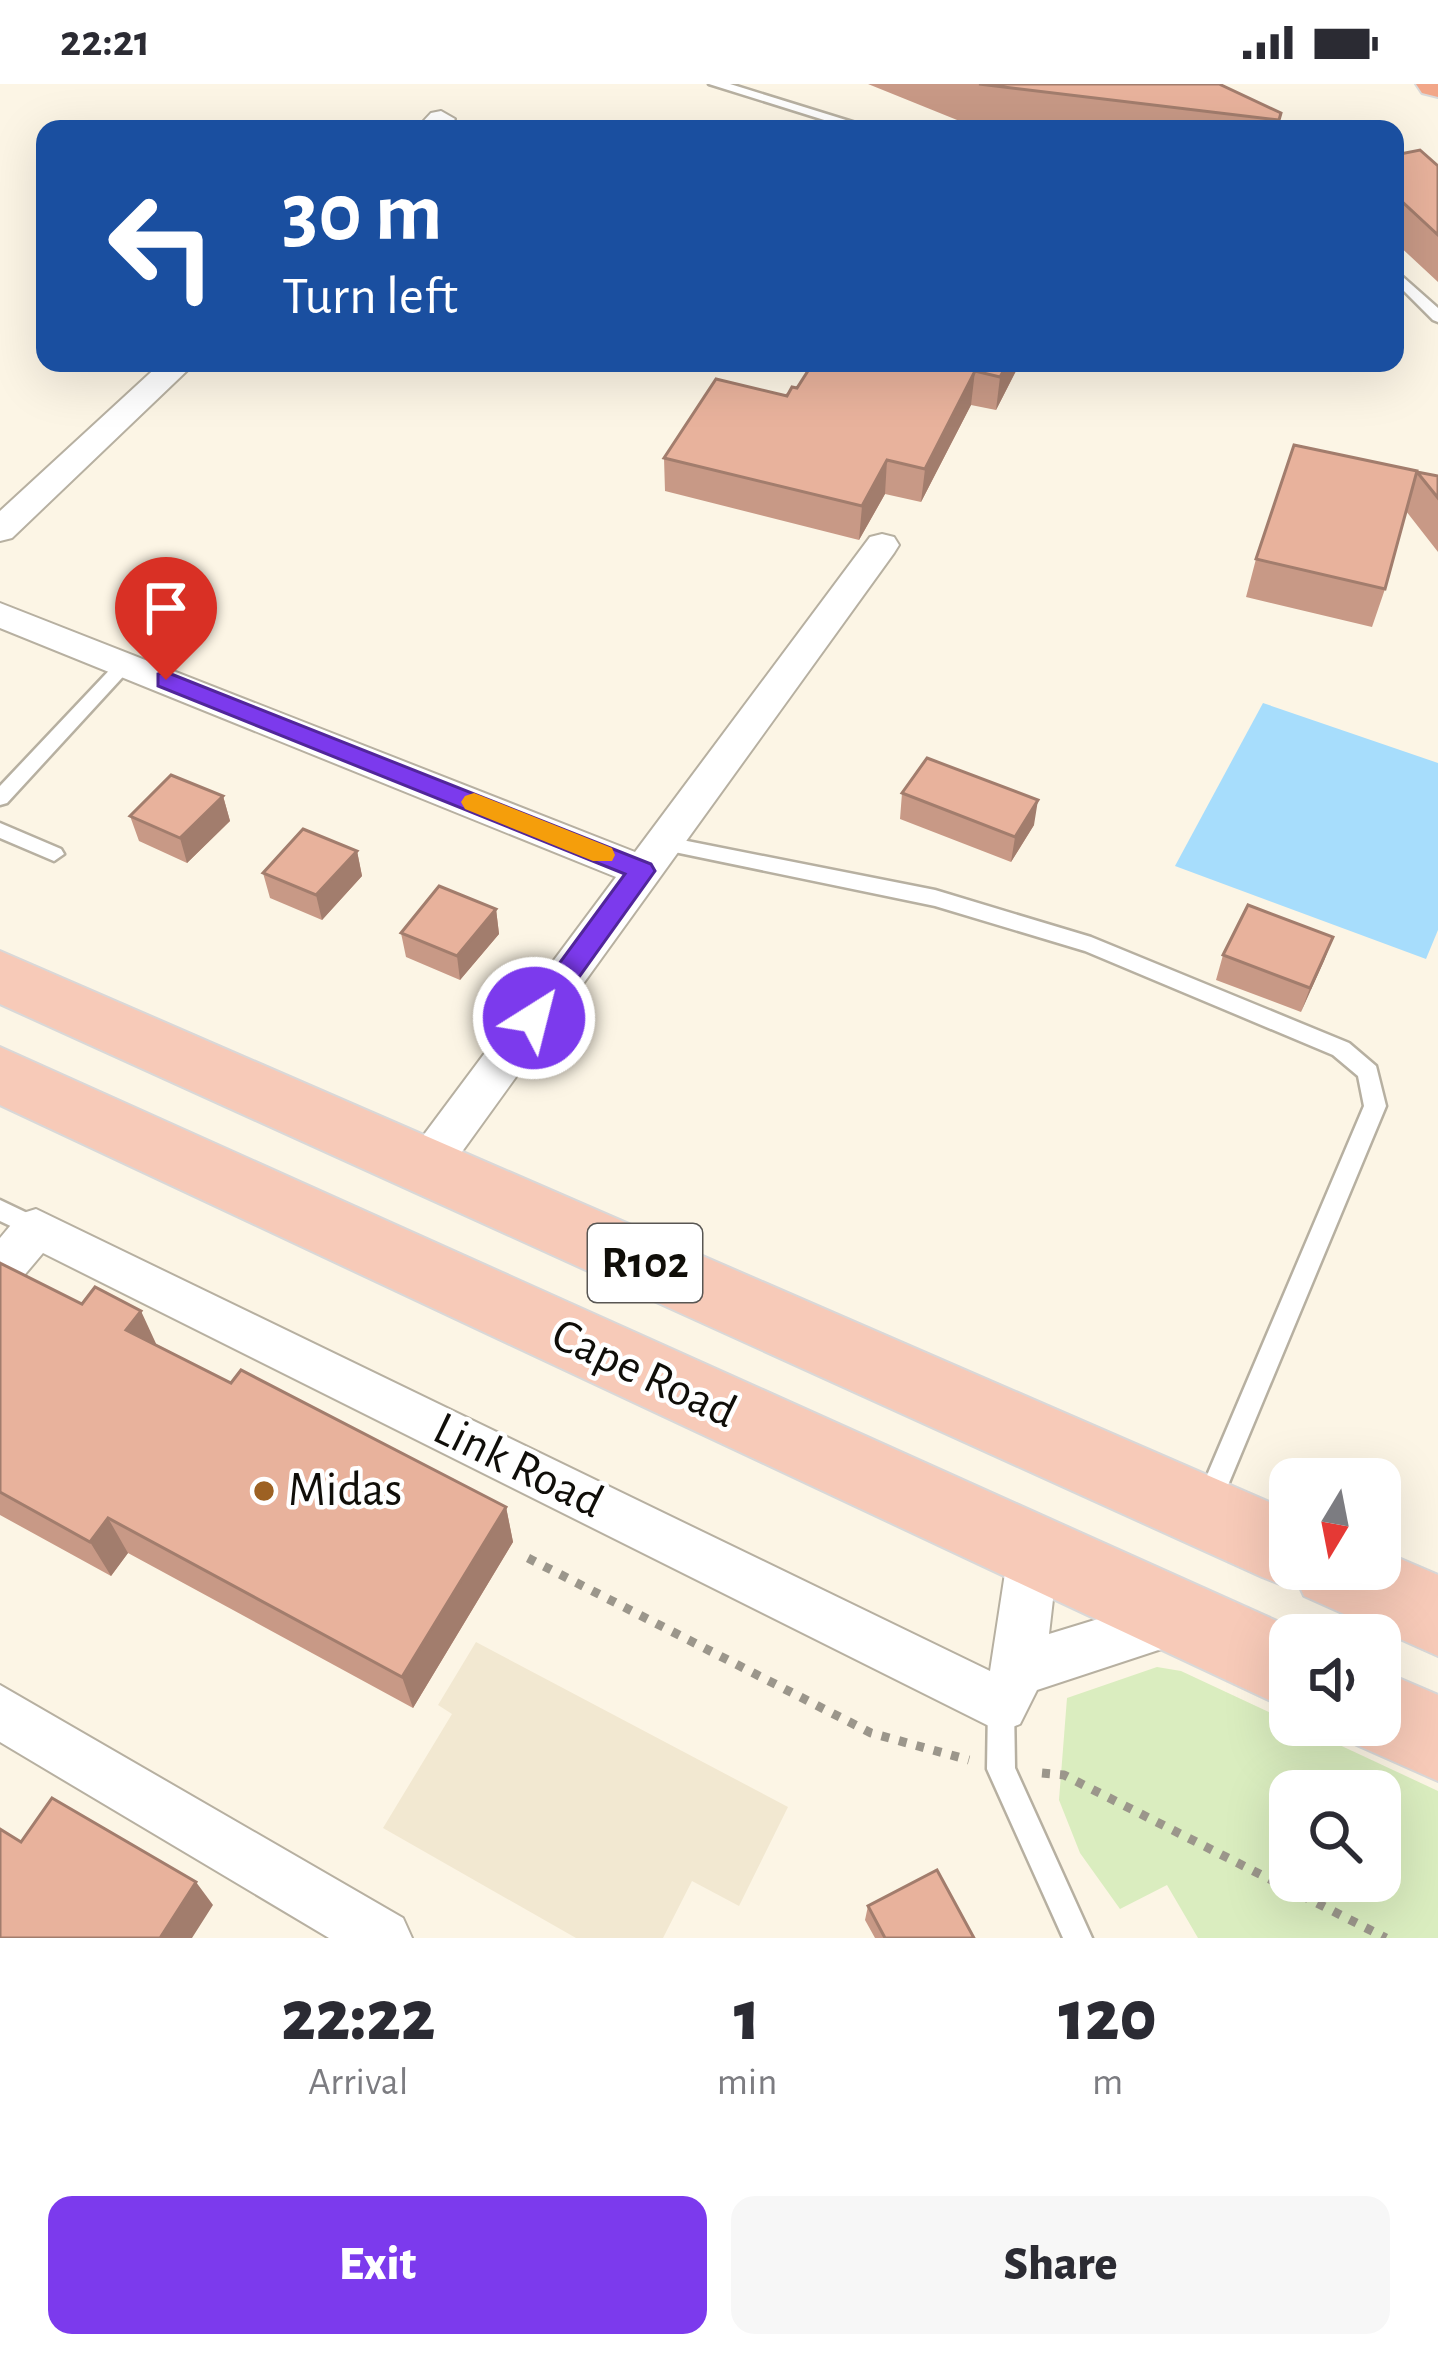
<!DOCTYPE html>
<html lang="en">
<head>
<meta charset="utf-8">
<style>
  body { margin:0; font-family:"Alegreya Sans",sans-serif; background:#f7f7f7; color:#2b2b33; height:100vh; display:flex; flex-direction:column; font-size:45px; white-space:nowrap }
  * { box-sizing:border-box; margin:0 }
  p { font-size:39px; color:#7c7c81 }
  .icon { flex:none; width:66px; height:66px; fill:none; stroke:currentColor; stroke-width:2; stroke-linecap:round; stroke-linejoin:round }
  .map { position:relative; height:1854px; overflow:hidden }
  .side { display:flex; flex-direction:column; background:#fff; flex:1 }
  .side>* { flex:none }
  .guide { position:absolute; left:36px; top:36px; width:1368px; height:252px; border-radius:24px; box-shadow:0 12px 48px #0002; background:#1a4fa0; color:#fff; overflow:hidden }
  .needle { width:78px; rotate:190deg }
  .fabs { position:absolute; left:1269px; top:1374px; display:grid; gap:24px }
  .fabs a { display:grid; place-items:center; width:132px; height:132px; border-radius:24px; background:#fff; box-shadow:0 12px 48px #0002; font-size:60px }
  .pin { position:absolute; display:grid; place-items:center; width:102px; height:102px; color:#fff; margin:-123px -51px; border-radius:50% 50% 50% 0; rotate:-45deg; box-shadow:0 0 12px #0007 }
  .pin .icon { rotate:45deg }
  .me { position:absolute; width:132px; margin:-66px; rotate:36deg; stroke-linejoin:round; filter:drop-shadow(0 0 9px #0008) }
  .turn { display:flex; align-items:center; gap:42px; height:252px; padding:0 48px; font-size:54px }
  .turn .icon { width:156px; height:156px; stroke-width:2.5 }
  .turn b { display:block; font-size:84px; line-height:102px }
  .eta { display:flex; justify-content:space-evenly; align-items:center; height:204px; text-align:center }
  .eta b { font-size:72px; font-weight:800; line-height:84px }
  .cta { display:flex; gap:24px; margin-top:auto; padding:24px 48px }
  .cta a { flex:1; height:138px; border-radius:24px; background:#7c3aed; color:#fff; font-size:48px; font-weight:800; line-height:138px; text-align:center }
  .cta a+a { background:#f7f7f7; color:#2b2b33 }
  .status { display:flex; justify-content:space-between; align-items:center; height:84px; padding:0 60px; background:#fff; direction:ltr }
  .status svg { height:33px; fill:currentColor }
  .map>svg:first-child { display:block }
  .built { fill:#f2e8d1 }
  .green { fill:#daedbf; fill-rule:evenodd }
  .water { fill:#a7ddfc }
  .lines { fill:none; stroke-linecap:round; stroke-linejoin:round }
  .lane-casing { stroke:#b7b0a1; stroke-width:5 }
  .street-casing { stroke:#b7b0a1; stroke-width:4 }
  .primary-casing { stroke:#d9d8d8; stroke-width:4 }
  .highway-casing { stroke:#d9d8d8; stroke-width:4 }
  .path { stroke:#9b968b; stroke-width:9; stroke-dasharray:8 10; stroke-linecap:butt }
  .lane { fill:#fff; fill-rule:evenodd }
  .street { fill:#fff; fill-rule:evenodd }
  .primary { fill:#f7cab8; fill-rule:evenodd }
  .highway { fill:#f2a688; fill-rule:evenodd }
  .wall { fill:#c89986 }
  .shaded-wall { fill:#a27d6d }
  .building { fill:#e8b29c; stroke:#a27d6d; stroke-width:3 }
  .route { fill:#7c3aed; stroke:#51269a; stroke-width:3 }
  .slow { fill:#f59e0b }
  .poi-dot { fill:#9d6123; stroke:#fff; stroke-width:4.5 }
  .labels { text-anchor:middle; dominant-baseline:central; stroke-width:9; stroke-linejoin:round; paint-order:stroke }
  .shield { fill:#fff; stroke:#585653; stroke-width:3 }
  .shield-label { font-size:45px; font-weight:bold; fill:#100e09 }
  .street-label { font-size:48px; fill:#100e09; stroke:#fff }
  .poi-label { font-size:48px; fill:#100e09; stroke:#fff; text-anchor:start }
</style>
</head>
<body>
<div class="status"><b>22:21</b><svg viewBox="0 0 49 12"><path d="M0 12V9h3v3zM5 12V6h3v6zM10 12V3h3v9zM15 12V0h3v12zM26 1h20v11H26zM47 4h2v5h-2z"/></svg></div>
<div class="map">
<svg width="1438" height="1854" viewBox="0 0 1438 1854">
  <rect width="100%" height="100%" fill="#fcf5e5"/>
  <path class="built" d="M476 1558 788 1723 739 1822 692 1797 663 1854H576L383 1744 452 1630 438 1621Z"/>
  <path class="green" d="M1157 1583 1181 1587 1438 1707V1854H1198L1167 1801 1120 1825 1080 1769 1059 1716 1067 1614ZM1290 1707H1380V1797H1290Z"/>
  <path class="water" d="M1263 619 1438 679V846L1426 875 1175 782Z"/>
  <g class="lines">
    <g class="lane-casing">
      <path id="lane" d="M709 0H730L875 45H853Z
        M1395 186 1438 224V238L1433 236 1395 198Z
        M125 574 134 580 131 584 7 719 0 721V702L119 576Z
        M0 739 61 765 64 770 54 777 0 754Z
        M662 752 935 806 1091 853 1349 959 1376 982 1386 1022 1216 1430 1207 1434 1198 1430 1194 1422 1364 1022 1358 992 1333 971 1085 867 935 822 655 764 652 759Z
        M0 1116 44 1137 47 1144 44 1151 36 1154 0 1137Z
        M1001 1608 1010 1612 1014 1621 1015 1684 1092 1854H1063L987 1685 988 1621 992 1612Z"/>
    </g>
    <g class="street-casing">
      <path id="street" d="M441 27 455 35 446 45H416L431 29Z
        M161 279H195L12 454 0 457V427Z
        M882 450 894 453 899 461 894 469 443 1094 427 1100 411 1094 405 1081 411 1068 616 793 0 544V519L635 768 870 453Z
        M36 1125 990 1587 1009 1463 1016 1446 1034 1439 1052 1446 1059 1463 1049 1550 1183 1509 1201 1516 1209 1534 1201 1552 1037 1606 1020 1640 1001 1648 43 1169 16 1201 0 1207V1154L20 1130Z
        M0 1601 403 1834 412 1854H329L0 1658Z"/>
    </g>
    <g class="primary-casing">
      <path id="primary" d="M0 867 1290 1427V1485H1380V1466L1438 1491V1572L1304 1512 1299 1501 1290 1504 1262 1493 0 920Z
        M0 963 1308 1551H1290V1626L0 1021Z
        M1380 1586 1438 1611V1697L1350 1658 1343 1641H1380Z"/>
    </g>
    <g class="highway-casing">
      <path id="highway" d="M1416 0H1438V13L1422 9Z"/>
    </g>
    <path class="path" d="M528 1474 871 1649 969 1676
      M1042 1689 1064 1691 1386 1854"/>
    <use href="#lane" class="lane"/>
    <use href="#street" class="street"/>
    <use href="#primary" class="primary"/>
    <use href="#highway" class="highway"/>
  </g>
  <path class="wall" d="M868 0H1219L1281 29 1278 45H1004L967 40Z
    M1395 71 1438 82V198L1395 158Z
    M1020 279 996 326 971 321 921 418 885 410 859 456 665 407 664 374 797 304Z
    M1417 388 1438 392V468L1406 427 1385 505 1372 543 1246 513 1256 475Z
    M902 709 1034 741 1011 778 900 735Z
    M223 712 230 737 187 779 139 757 130 732Z
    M357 767 362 792 322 836 270 814 263 789Z
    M496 825 499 850 460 896 406 873 401 849Z
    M1333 853 1301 928 1216 896 1223 871Z
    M0 1179 231 1299 506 1423 513 1458 413 1624 128 1469 111 1492 0 1431Z
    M868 1822 974 1854H875L865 1836Z"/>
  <path class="shaded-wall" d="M1008 279H1020L996 326 1000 293Z
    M975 287 971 321 921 418 925 385Z
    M887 376 885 410 859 456 862 422Z
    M223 712 230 737 187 779 180 754Z
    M1038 716 1034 741 1011 778 1015 753Z
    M357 767 362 792 322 836 316 811Z
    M496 825 499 850 460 896 457 872Z
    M1333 853 1324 877 1301 928 1310 904Z
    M141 1227 159 1266 126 1246Z
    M506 1423 513 1458 413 1624 402 1593Z
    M108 1434 128 1469 111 1492 90 1458Z
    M196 1798 213 1821 192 1854H160Z"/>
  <path class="building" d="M979 0H1219L1281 29 1279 36Z
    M1420 66 1438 82V151L1395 111V71Z
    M813 279H1008L1000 293 975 287 925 385 887 376 862 422 664 374 716 295 787 312 792 303 797 304Z
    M1294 361 1417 387 1385 505 1256 475Z
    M1417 388 1438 392V414Z
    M927 674 1038 716 1015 753 902 709Z
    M171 691 223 712 180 754 130 732Z
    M303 745 357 767 316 811 263 789Z
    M439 802 496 825 457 872 401 849Z
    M1248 821 1333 853 1310 904 1223 871Z
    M0 1179 82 1220 95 1203 141 1227 126 1246 231 1299 241 1286 506 1423 402 1593 108 1434 90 1458 0 1408Z
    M52 1714 196 1798 160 1854H0V1745L21 1758Z
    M937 1786 974 1854H885L868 1822Z"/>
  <path class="route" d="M166 588 651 780 655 787 544 942H525L521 934 525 926 625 790 158 602V590Z"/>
  <path class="slow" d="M474 709 612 764 615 771 612 777H593L465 725 461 718 465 712Z"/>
  <circle class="poi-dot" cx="264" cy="1407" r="12"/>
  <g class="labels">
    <rect class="shield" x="588" y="1140" width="114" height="78" rx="9"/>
    <g class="shield-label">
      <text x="645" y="1179">R102</text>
    </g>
    <g class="street-label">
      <text transform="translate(644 1290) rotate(25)">Cape Road</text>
      <text transform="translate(518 1382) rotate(26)">Link Road</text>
    </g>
    <g class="poi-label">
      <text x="288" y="1407">Midas</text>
    </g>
  </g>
</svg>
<div class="fabs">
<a><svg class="needle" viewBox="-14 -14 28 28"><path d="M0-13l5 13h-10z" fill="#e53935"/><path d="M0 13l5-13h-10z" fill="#7c7c81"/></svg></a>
<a><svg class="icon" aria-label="sound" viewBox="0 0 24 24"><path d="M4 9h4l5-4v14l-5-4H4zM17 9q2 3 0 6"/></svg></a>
<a><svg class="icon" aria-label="search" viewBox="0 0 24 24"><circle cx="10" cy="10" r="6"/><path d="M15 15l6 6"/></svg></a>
</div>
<div class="pin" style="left:166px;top:596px;background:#d93025"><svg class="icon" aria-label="arrive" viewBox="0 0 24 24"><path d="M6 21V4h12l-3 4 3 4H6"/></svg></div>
<svg class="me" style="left:534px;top:934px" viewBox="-20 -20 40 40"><circle r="17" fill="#7c3aed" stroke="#fff" stroke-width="3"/><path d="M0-11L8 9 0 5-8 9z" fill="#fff"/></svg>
<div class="guide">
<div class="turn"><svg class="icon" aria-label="left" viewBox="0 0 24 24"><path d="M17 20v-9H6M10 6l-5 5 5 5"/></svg><div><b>30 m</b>Turn left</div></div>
</div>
</div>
<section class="side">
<div class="eta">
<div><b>22:22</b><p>Arrival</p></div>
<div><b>1</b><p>min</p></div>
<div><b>120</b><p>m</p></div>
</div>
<div class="cta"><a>Exit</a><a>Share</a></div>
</section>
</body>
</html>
